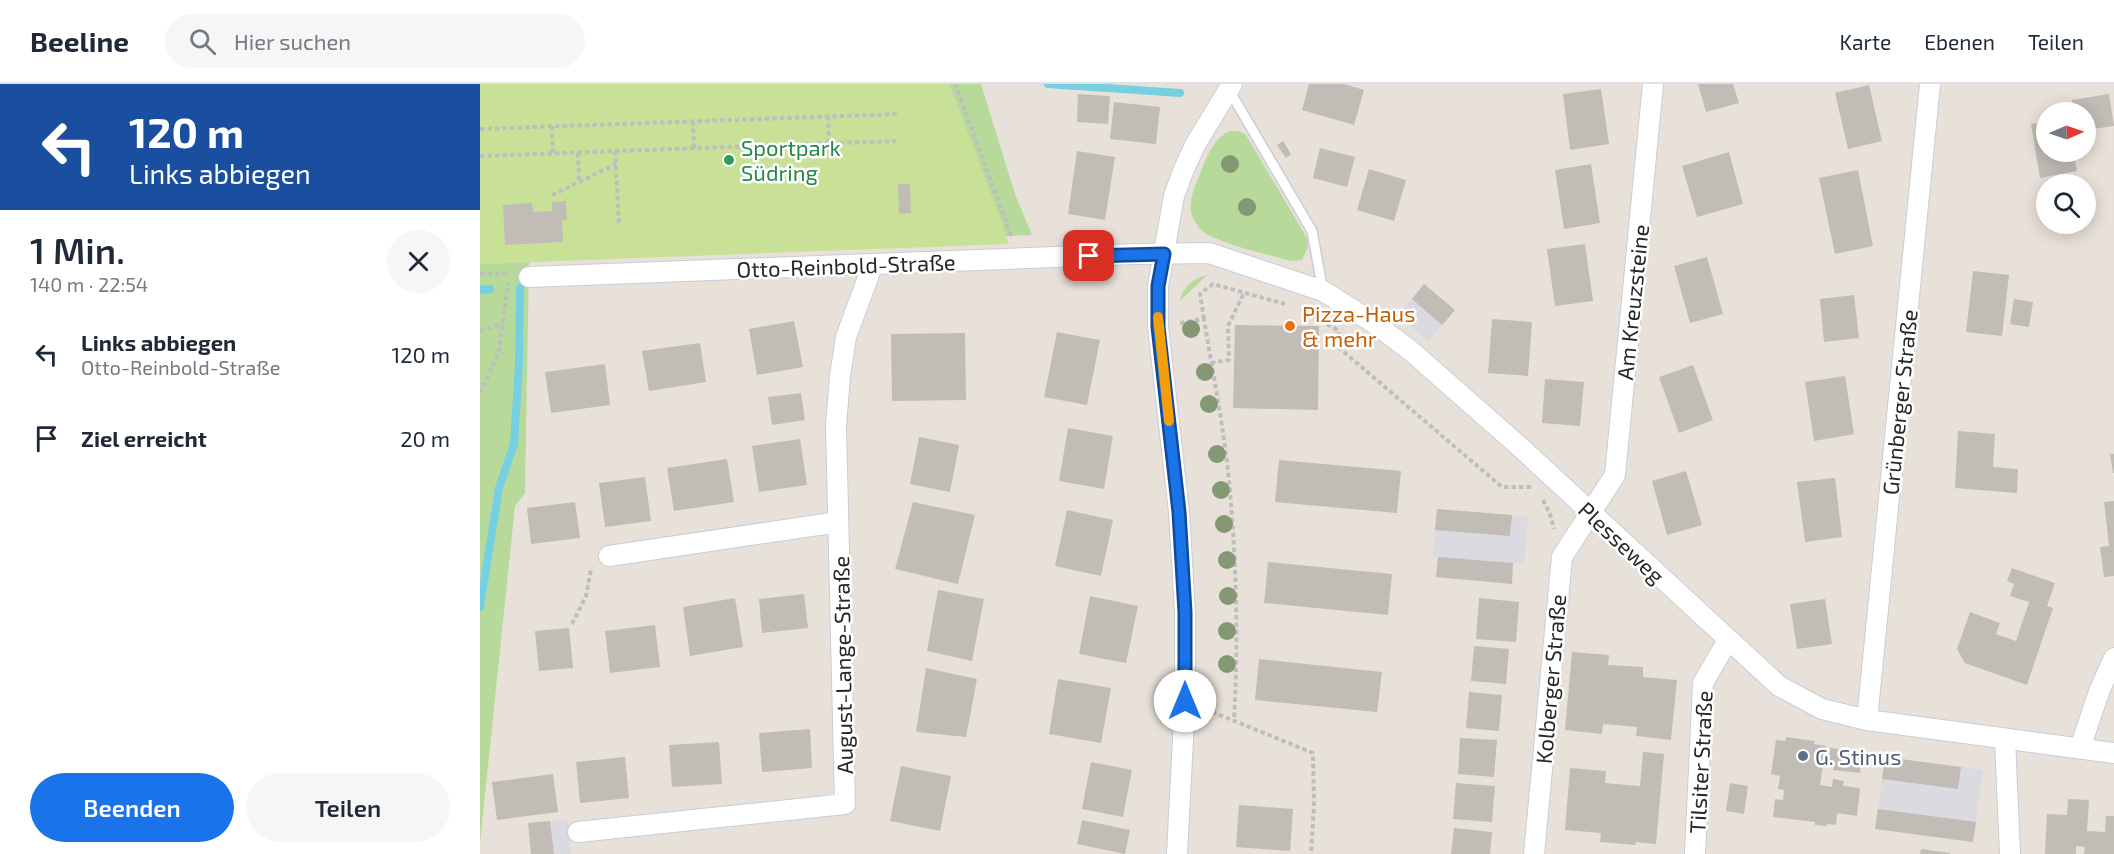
<!DOCTYPE html>
<html lang="de">
<head>
<meta charset="utf-8">
<style>
  body { margin:0; font-family:"Exo 2",sans-serif; background:#f6f6f7; color:#1f2937; height:100vh; display:flex; flex-direction:column; font-size:22px; white-space:nowrap }
  * { box-sizing:border-box; margin:0 }
  p { font-size:20px; color:#747a83 }
  .icon { flex:none; width:33px; height:33px; fill:none; stroke:currentColor; stroke-width:2; stroke-linecap:round; stroke-linejoin:round }
  .map { position:relative; flex:1; overflow:hidden }
  .sheet { display:flex; flex-direction:column; background:#fff; width:480px }
  .sheet>* { flex:none }
  .top-card { background:#1a4fa0; color:#fff; overflow:hidden }
  .needle { width:39px; rotate:88deg }
  .fabs { position:absolute; left:1556px; top:18px; display:grid; gap:12px }
  .fabs a { display:grid; place-items:center; width:60px; height:60px; border-radius:50%; background:#fff; box-shadow:0 3px 15px #0003; font-size:30px }
  .pin { position:absolute; display:grid; place-items:center; width:51px; height:51px; color:#fff; margin:-26px; border-radius:12px; box-shadow:0 3px 9px #0006 }
  .me { position:absolute; width:66px; margin:-33px; rotate:0deg; stroke-linejoin:round; filter:drop-shadow(0 0 4px #0008) }
  .turn { display:flex; align-items:center; gap:21px; height:126px; padding:0 30px; font-size:27px }
  .turn .icon { width:78px; height:78px; stroke-width:2.5 }
  .turn b { display:block; font-size:42px; line-height:51px }
  .round { display:grid; place-items:center; flex:none; width:63px; height:63px; border-radius:32px; background:#f6f6f7 }
  .headline { display:flex; align-items:center; justify-content:space-between; height:102px; padding:0 30px }
  h1 { font-size:36px; font-weight:600; line-height:45px }
  .cta { display:flex; gap:12px; margin-top:auto; padding:12px 30px }
  .cta a { flex:1; height:69px; border-radius:36px; background:#1a73e8; color:#fff; font-size:24px; font-weight:600; line-height:69px; text-align:center }
  .cta a+a { background:#f6f6f7; color:#1f2937 }
  ul { padding:0; list-style:none }
  li { display:flex; align-items:center; gap:18px; height:84px; padding:0 30px }
  li div { flex:1 }
  li b { display:block; font-size:22px }
  li em { font-style:normal }
  header { display:flex; align-items:center; gap:36px; box-sizing:border-box; height:84px; padding:0 30px; background:#fff; border-bottom:2px solid #e0e1e3 }
  header strong { font-size:28px }
  nav { display:flex; gap:33px; margin-inline-start:auto; font-size:21px }
  .search { width:420px; height:54px; background:#f6f6f7; display:flex; align-items:center; gap:15px; box-sizing:border-box; padding:0 21px; border-radius:33px; color:#747a83; font-size:22px }
  main { display:flex; flex:1; min-height:0 }
  .map>svg:first-child { display:block }
  .industrial { fill:#dbdae1 }
  .green { fill:#b7da9b }
  .pitch { fill:#c9e197 }
  .lines { fill:none; stroke-linecap:round; stroke-linejoin:round }
  .stream { stroke:#76d0e2; stroke-width:8 }
  .building { fill:#c1bcb5 }
  .service-casing { stroke:#c8cdd8; stroke-width:12 }
  .minor-casing { stroke:#c8cdd8; stroke-width:22 }
  .path { stroke:#bebebe; stroke-width:4; stroke-dasharray:4.5 3; stroke-linecap:butt }
  .service { stroke:#fff; stroke-width:9 }
  .minor { stroke:#fff; stroke-width:20 }
  .tree { fill:#849874 }
  .route-casing { stroke:#114b97; stroke-width:15 }
  .route { stroke:#1a73e8; stroke-width:10 }
  .slow { stroke:#f59e0b; stroke-width:10 }
  .leisure-dot { fill:#2e9e5b; stroke:#fff; stroke-width:2 }
  .food-dot { fill:#e8710a; stroke:#fff; stroke-width:2 }
  .service-dot { fill:#5c6f8a; stroke:#fff; stroke-width:2 }
  .labels { text-anchor:middle; dominant-baseline:central; stroke-width:5; stroke-linejoin:round; paint-order:stroke }
  .leisure-label { font-size:22px; fill:#27864d; stroke:#fff; text-anchor:start }
  .street-label { font-size:22px; fill:#272727; stroke:#fff }
  .food-label { font-size:22px; fill:#c56008; stroke:#fff; text-anchor:start }
  .service-label { font-size:22px; fill:#4e5e75; stroke:#fff; text-anchor:start }
</style>
</head>
<body>
<header>
<strong>Beeline</strong>
<div class="search"><svg class="icon" aria-label="search" viewBox="0 0 24 24"><circle cx="10" cy="10" r="6"/><path d="M15 15l6 6"/></svg>Hier suchen</div>
<nav><a>Karte</a><a>Ebenen</a><a>Teilen</a></nav>
</header>
<main>
<section class="sheet">
<div class="top-card">
<div class="turn"><svg class="icon" aria-label="left" viewBox="0 0 24 24"><path d="M17 20v-9H6M10 6l-5 5 5 5"/></svg><div><b>120 m</b>Links abbiegen</div></div>
</div>
<div class="headline"><div><h1>1 Min.</h1><p>140 m · 22:54</p></div><a class="round"><svg class="icon" aria-label="close" viewBox="0 0 24 24"><path d="M6 6l12 12M18 6L6 18"/></svg></a></div>
<ul>
<li><svg class="icon" aria-label="left" viewBox="0 0 24 24"><path d="M17 20v-9H6M10 6l-5 5 5 5"/></svg><div><b>Links abbiegen</b><p>Otto-Reinbold-Straße</p></div><em>120 m</em></li>
<li><svg class="icon" aria-label="arrive" viewBox="0 0 24 24"><path d="M6 21V4h12l-3 4 3 4H6"/></svg><div><b>Ziel erreicht</b></div><em>20 m</em></li>
</ul>
<div class="cta"><a>Beenden</a><a>Teilen</a></div>
</section>
<div class="map">
<svg width="1634" height="770" viewBox="0 0 1634 770">
  <rect width="100%" height="100%" fill="#e8e1da"/>
  <path class="industrial" d="M944 200 975 226 948 257 918 231Z
    M957 425 1048 433 1044 480 1033 479 1032 500 956 493 958 473 953 472Z
    M1405 673 1503 686 1493 758 1395 745Z
    M88 735 91 770H51L48 739Z"/>
  <path class="green" d="M469 0H501L535 110 552 151 526 152Z
    M750 47H759L766 51 827 154 828 163 822 176 810 177C790 171 731 158 719 144 715 139 712 133 711 127 709 114 716 100 721 87 727 72 734 54 750 47Z
    M49 178 45 409 35 422 0 759V180Z
    M727 191 700 217C702 204 714 194 727 191Z"/>
  <path class="pitch" d="M0 0H469L529 160 0 180Z"/>
  <g class="lines">
    <path class="stream" d="M568 0 700 9
      M0 206 10 205
      M0 523 19 404 34 360 39 280 40 204"/>
  </g>
  <path class="building" d="M829 0H864L884 6 874 41 822 26Z
    M1218 0H1253L1259 19 1226 28Z
    M1389 1 1402 57 1368 65 1355 9Z
    M1121 5 1129 60 1090 66 1083 10Z
    M598 10 630 12 628 40 597 38Z
    M1629 10 1634 42 1605 46V28H1594L1592 16Z
    M634 18 680 23 676 60 630 55Z
    M1566 38V68H1593L1597 87 1560 94 1551 40Z
    M803 57 811 70 806 74 797 61Z
    M840 64 875 73 867 103 833 94Z
    M597 67 635 73 625 136 588 130Z
    M1249 68 1263 120 1217 133 1202 82Z
    M1111 80 1120 139 1084 145 1075 86Z
    M889 85 926 96 914 137 877 126Z
    M1378 86 1393 162 1355 170 1339 94Z
    M418 100H430L431 129 419 130Z
    M86 117 87 136H82L83 158 25 161 23 121 52 119 53 128 72 127V118Z
    M1105 160 1113 217 1075 222 1067 165Z
    M1227 173 1243 230 1210 239 1194 182Z
    M1493 187 1529 191 1522 252 1486 248Z
    M944 200 975 226 962 241 932 215Z
    M1374 211 1379 254 1344 258 1340 215Z
    M1534 215 1553 218 1549 243 1530 240Z
    M1012 235 1052 238 1048 292 1008 289Z
    M314 237 323 283 277 291 269 245Z
    M755 241 839 242 838 326 753 324Z
    M577 248 620 256 607 321 564 313Z
    M485 249 486 316 412 317 411 250Z
    M220 259 226 298 169 307 162 267Z
    M125 280 130 321 71 329 65 288Z
    M1213 281 1233 336 1199 349 1179 293Z
    M1365 292 1374 350 1334 357 1325 298Z
    M1065 295 1104 298 1100 342 1062 339Z
    M321 309 325 336 292 341 288 313Z
    M588 344 633 352 624 405 579 397Z
    M1478 347 1515 350 1513 383 1538 385 1537 409 1475 404Z
    M439 353 479 361 470 408 430 400Z
    M320 355 327 401 279 408 272 362Z
    M1630 370H1634V389H1633Z
    M247 375 254 418 194 427 187 384Z
    M799 376 921 387 917 429 795 418Z
    M1206 387 1222 441 1187 451 1172 397Z
    M165 393 171 437 125 443 119 399Z
    M1355 394 1362 453 1325 458 1317 398Z
    M1634 417V492L1624 493 1620 463 1629 462 1624 418Z
    M95 418 100 454 51 460 47 424Z
    M433 418 495 431 478 500 415 485Z
    M957 425 1032 431 1030 452 955 446Z
    M587 426 633 436 621 492 575 482Z
    M958 473 1033 479 1032 500 956 493Z
    M788 478 912 490 908 531 784 519Z
    M1532 484 1575 499 1567 522 1573 524 1547 601 1485 579 1477 565 1490 528 1520 539 1516 550 1536 557 1549 518 1530 512 1534 500 1527 497Z
    M458 506 504 515 492 577 447 567Z
    M324 510 328 544 282 549 279 515Z
    M610 512 658 522 646 579 599 570Z
    M255 514 263 563 210 572 203 523Z
    M999 514 1039 518 1036 558 996 555Z
    M1345 515 1352 560 1317 565 1310 520Z
    M175 541 180 583 130 589 125 547Z
    M89 544 93 584 59 587 55 547Z
    M994 562 1029 565 1026 600 991 597Z
    M1092 568 1129 571 1128 581 1163 583V593L1197 596 1191 656 1156 652 1157 643 1123 640 1122 650 1085 646Z
    M779 575 902 588 897 628 775 616Z
    M446 584 497 595 486 653 436 648Z
    M578 595 631 604 621 659 569 650Z
    M989 608 1022 611 1019 647 986 644Z
    M330 645 332 684 282 688 279 649Z
    M1306 653 1335 657 1334 660 1346 662 1340 701 1352 703 1353 695 1364 697 1363 702 1380 704 1377 732 1357 729 1356 741 1347 740V742L1335 741V738L1293 733 1295 715 1303 716 1304 706 1298 705 1300 692 1291 690 1296 656 1305 657Z
    M980 654 1017 656 1014 693 978 690Z
    M239 658 242 700 192 703 189 661Z
    M1350 664 1382 667 1380 689 1353 686 1354 677 1349 676Z
    M1163 668 1184 670 1176 760 1155 758 1156 761 1120 758 1121 749 1085 746 1090 684 1126 687 1125 699 1160 702Z
    M145 673 149 714 100 719 96 678Z
    M1405 673 1481 683 1478 705 1402 695Z
    M611 678 652 686 643 733 602 725Z
    M421 682 471 692 460 747 410 737Z
    M73 690 78 728 17 736 12 698Z
    M976 699 1015 702 1012 738 973 735Z
    M1250 699 1268 702 1264 730 1246 727Z
    M1588 715 1609 716 1607 747 1625 748 1626 732H1634V770H1604L1605 763 1596 762V770H1565L1567 730 1587 731Z
    M759 721 813 725 810 767 756 763Z
    M1398 725 1496 738 1493 758 1395 745Z
    M602 736 650 746 645 770 597 760Z
    M70 737 74 770H51L48 739Z
    M974 744 1012 748 1010 770H971Z
    M1441 765 1470 769V770H1440Z"/>
  <g class="lines">
    <g class="service-casing">
      <path id="service" d="M749 6 832 147 843 207"/>
    </g>
    <g class="minor-casing">
      <path id="minor" d="M49 193 655 170 729 169 843 207 894 239 931 267 1039 362 1299 602 1342 625 1387 636 1634 669
        M129 472 358 438
        M1387 636 1450 0
        M1525 655 1530 770
        M1600 664 1620 605 1634 574
        M98 748 365 720 356 342 360 292 366 253 393 180
        M697 770 705 617V528L699 428 678 243V202L694 112 704 85 715 61 752 0
        M1054 770 1082 473 1135 391 1173 0
        M1215 770 1223 599 1248 556"/>
    </g>
    <path class="path" d="M475 0 532 154
      M348 32 349 60
      M213 37 214 64
      M72 42 73 70
      M0 45 419 30
      M135 67 139 142
      M98 69 99 98
      M0 72 416 57
      M72 111 136 80
      M0 190 29 189
      M821 225 859 247 858 263 1022 403H1051
      M724 235 720 210 733 200 805 220
      M700 239 724 235C734 297 747 359 751 421 757 493 758 564 754 636
      M0 247 23 240
      M731 279 749 276 748 242 764 209
      M0 309 19 268 28 199
      M1063 416 1070 430 1074 445
      M92 540 106 512 111 485
      M725 625 833 669 834 721 831 770"/>
    <use href="#service" class="service"/>
    <use href="#minor" class="minor"/>
  </g>
  <g class="tree">
    <circle cx="750" cy="80" r="9"/>
    <circle cx="767" cy="123" r="9"/>
    <circle cx="711" cy="245" r="9"/>
    <circle cx="725" cy="288" r="9"/>
    <circle cx="729" cy="320" r="9"/>
    <circle cx="737" cy="370" r="9"/>
    <circle cx="741" cy="406" r="9"/>
    <circle cx="744" cy="440" r="9"/>
    <circle cx="747" cy="476" r="9"/>
    <circle cx="748" cy="512" r="9"/>
    <circle cx="747" cy="547" r="9"/>
    <circle cx="747" cy="580" r="9"/>
  </g>
  <g class="lines">
    <g class="route-casing">
      <path id="route" d="M609 172 684 170 678 202V243L699 428 705 528V617"/>
    </g>
    <use href="#route" class="route"/>
    <path class="slow" d="M678 233 689 337"/>
  </g>
  <circle class="leisure-dot" cx="249" cy="76" r="6"/>
  <circle class="food-dot" cx="810" cy="242" r="6"/>
  <circle class="service-dot" cx="1323" cy="672" r="6"/>
  <g class="labels">
    <g class="leisure-label">
      <text x="261" y="63">Sportpark<tspan x="261" dy="25">Südring</tspan></text>
    </g>
    <g class="street-label">
      <text transform="translate(366 181) rotate(-2)">Otto-Reinbold-Straße</text>
      <text transform="translate(1152 218) rotate(-84)">Am Kreuzsteine</text>
      <text transform="translate(1419 318) rotate(-84)">Grünberger Straße</text>
      <text transform="translate(1142 458) rotate(43)">Plesseweg</text>
      <text transform="translate(362 581) rotate(-91)">August-Lange-Straße</text>
      <text transform="translate(1070 595) rotate(-85)">Kolberger Straße</text>
      <text transform="translate(1220 678) rotate(-87)">Tilsiter Straße</text>
    </g>
    <g class="food-label">
      <text x="822" y="229">Pizza-Haus<tspan x="822" dy="25">&amp; mehr</tspan></text>
    </g>
    <g class="service-label">
      <text x="1335" y="672">G. Stinus</text>
    </g>
  </g>
</svg>
<div class="fabs">
<a><svg class="needle" viewBox="-14 -14 28 28"><path d="M0-13l5 13h-10z" fill="#e53935"/><path d="M0 13l5-13h-10z" fill="#747a83"/></svg></a>
<a><svg class="icon" aria-label="search" viewBox="0 0 24 24"><circle cx="10" cy="10" r="6"/><path d="M15 15l6 6"/></svg></a>
</div>
<div class="pin" style="left:609px;top:172px;background:#d93025"><svg class="icon" aria-label="arrive" viewBox="0 0 24 24"><path d="M6 21V4h12l-3 4 3 4H6"/></svg></div>
<svg class="me" style="left:705px;top:617px" viewBox="-20 -20 40 40"><circle r="19" fill="#fff"/><path d="M0-13L10 11 0 6-10 11z" fill="#1a73e8"/></svg>
</div>
</main>
</body>
</html>
